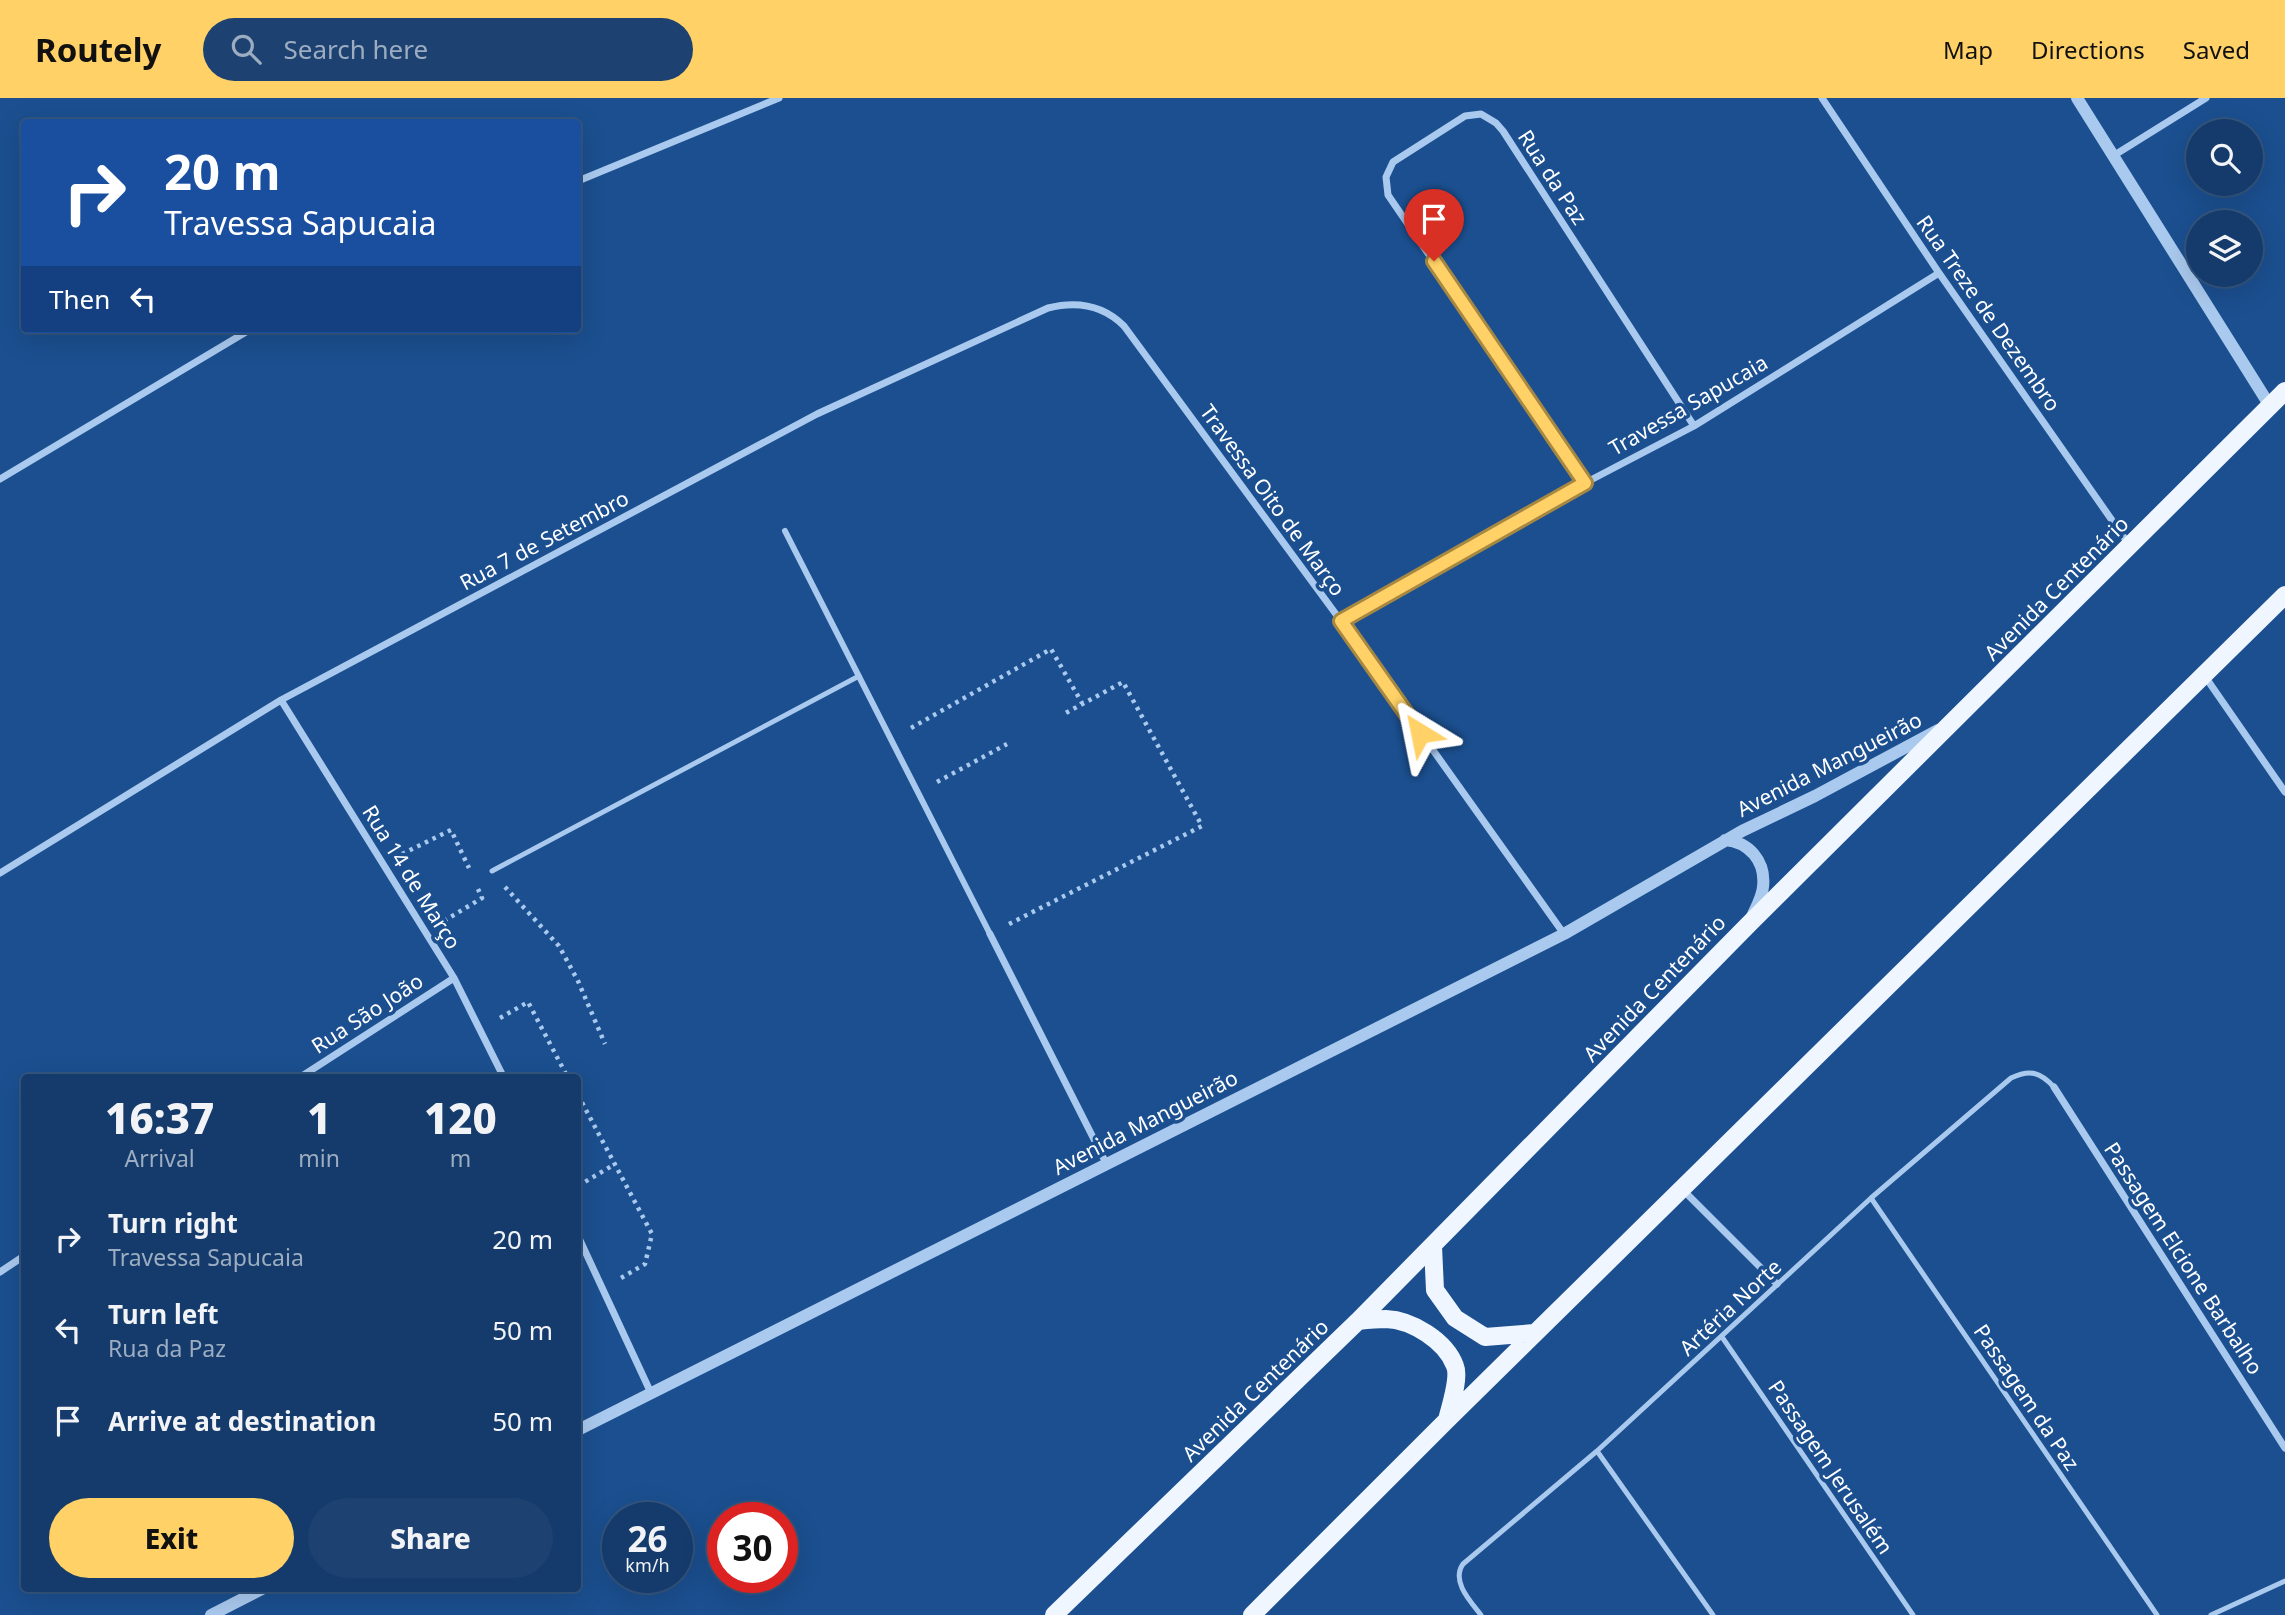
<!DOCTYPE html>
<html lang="en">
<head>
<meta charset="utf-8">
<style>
  body { margin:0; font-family:"Noto Sans",sans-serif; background:#1d4271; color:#f1f3f6; height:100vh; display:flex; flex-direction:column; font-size:26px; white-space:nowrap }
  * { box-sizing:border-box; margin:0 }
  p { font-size:23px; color:#9dadc1 }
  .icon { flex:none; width:38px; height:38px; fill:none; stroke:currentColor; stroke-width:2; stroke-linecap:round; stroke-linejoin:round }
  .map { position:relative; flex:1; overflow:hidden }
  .drawer { position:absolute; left:21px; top:976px; width:560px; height:518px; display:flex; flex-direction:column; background:#143b6b; border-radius:7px; box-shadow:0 7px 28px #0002,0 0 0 2px #33557e }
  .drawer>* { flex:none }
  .banner { position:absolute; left:21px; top:21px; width:560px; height:214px; border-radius:7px; box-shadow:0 7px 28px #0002,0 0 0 2px #33557e; background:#1a4fa0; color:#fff; overflow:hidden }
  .buttons { position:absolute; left:2186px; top:21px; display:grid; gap:14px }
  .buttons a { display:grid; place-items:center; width:77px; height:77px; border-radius:50%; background:#143b6b; box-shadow:0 7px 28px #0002,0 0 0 2px #33557e; font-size:35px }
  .speed { position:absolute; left:602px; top:1404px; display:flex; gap:14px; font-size:35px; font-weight:700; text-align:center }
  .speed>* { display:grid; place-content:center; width:91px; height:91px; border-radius:50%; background:#143b6b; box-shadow:0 7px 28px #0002,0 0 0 2px #33557e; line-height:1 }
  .speed small { font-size:18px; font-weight:400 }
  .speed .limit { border:10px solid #d22; background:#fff; color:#111 }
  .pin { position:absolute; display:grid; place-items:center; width:60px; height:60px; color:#fff; margin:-72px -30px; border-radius:50% 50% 50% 0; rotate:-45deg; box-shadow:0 0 7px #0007 }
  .pin .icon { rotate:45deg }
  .me { position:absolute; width:77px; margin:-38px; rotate:325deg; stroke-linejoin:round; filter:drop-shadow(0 0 5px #0008) }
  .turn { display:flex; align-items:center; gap:24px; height:147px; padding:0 28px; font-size:32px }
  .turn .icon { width:91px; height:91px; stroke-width:2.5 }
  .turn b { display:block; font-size:49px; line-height:60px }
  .then { display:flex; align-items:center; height:66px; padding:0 28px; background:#0003; gap:14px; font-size:26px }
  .eta { display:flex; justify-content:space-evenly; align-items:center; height:119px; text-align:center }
  .eta b { font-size:42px; font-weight:800; line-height:49px }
  .cta { display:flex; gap:14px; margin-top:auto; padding:14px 28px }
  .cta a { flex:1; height:80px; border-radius:42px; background:#ffd166; color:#111; font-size:28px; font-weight:800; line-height:80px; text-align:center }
  .cta a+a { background:#1d4271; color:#f1f3f6 }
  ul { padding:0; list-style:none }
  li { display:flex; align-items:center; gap:21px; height:91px; padding:0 28px }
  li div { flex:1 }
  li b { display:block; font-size:26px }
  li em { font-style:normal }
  header { display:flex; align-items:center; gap:42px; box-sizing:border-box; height:98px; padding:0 35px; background:#ffd166; color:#111 }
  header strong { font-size:33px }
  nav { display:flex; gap:38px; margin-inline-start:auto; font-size:24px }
  .search { width:490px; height:63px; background:#1d4271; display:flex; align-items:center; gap:18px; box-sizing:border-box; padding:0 24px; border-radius:38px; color:#9dadc1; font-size:26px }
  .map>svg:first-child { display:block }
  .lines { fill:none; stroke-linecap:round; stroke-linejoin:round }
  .path { stroke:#a9c9ee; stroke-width:4.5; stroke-dasharray:3.5 5; stroke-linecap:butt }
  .service { stroke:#a9c9ee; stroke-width:5 }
  .pedestrian { stroke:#a9c9ee; stroke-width:6 }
  .minor { stroke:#a9c9ee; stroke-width:7 }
  .tertiary { stroke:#a9c9ee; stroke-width:12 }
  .primary { stroke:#f0f6ff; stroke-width:18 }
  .route-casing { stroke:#a68842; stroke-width:18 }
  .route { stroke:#ffd166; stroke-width:12 }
  .labels { text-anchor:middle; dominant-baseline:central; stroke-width:7; stroke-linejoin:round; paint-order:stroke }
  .street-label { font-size:21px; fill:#fff; stroke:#1b4f8f }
</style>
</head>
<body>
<header>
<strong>Routely</strong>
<div class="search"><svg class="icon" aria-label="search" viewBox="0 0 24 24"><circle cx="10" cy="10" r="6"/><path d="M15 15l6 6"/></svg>Search here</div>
<nav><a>Map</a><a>Directions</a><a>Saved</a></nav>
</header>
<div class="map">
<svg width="2285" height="1517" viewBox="0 0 2285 1517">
  <rect width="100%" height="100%" fill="#1b4f8f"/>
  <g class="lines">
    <path class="path" d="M911 630 1051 551 1082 605
      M937 684 1007 646
      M402 756 451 732 469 770
      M505 789 559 848 578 883 605 946
      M444 823 482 800 478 791
      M1009 826 1202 728 1123 584 1062 617
      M500 920 528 904 568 980
      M578 997 652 1136 645 1166 621 1180
      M578 1088 615 1066"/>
    <path class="service" d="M492 773 859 578
      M1871 1100 2157 1517
      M1722 1239 1913 1517
      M1597 1353 1713 1517
      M1481 1517C1470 1503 1451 1483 1463 1466L1597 1353 1871 1100 2011 980C2030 971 2040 974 2054 989
      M2211 1517 2285 1483"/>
    <path class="pedestrian" d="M785 433 990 836"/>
    <path class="minor" d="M1822 0 1939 175 2130 448
      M2113 58 2206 0
      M578 83 779 0
      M0 381 251 231
      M1585 385 1388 97 1386 79 1393 64 1465 18 1481 16 1496 25 1503 33 1694 328
      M1341 523 1585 385 1694 328 1939 175
      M2204 577 2285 694
      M281 602 454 880 504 980
      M0 775 281 602 817 316 1048 210C1076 203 1103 207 1124 228L1341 523 1564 836
      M990 836 1106 1065
      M299 980 454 880
      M2054 989 2285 1350
      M1683 1092 1777 1186
      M578 1138 651 1295
      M0 1174 24 1158"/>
    <path class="tertiary" d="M2077 0 2270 308
      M1725 742C1749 744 1766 763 1763 789 1762 800 1755 811 1751 821
      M578 1332 1564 836 1742 733 1815 698 1938 632
      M211 1517 262 1491"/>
    <path class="primary" d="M1433 1148 1435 1192 1455 1220 1485 1239 1535 1235
      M1358 1223C1367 1222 1377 1221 1386 1221 1412 1222 1446 1243 1455 1268 1460 1280 1450 1309 1447 1322
      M1054 1517 1358 1223 1749 826 2285 293
      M1252 1517 1447 1322 2285 497"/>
  </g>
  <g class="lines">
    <g class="route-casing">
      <path id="route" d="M1420 635 1341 523 1585 385 1434 163"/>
    </g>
    <use href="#route" class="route"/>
  </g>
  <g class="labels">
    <g class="street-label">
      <text transform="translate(1553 79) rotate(57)">Rua da Paz</text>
      <text transform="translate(1989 215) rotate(55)">Rua Treze de Dezembro</text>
      <text transform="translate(1688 307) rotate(-30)">Travessa Sapucaia</text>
      <text transform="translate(1273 402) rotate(54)">Travessa Oito de Março</text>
      <text transform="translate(544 442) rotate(-28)">Rua 7 de Setembro</text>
      <text transform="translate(2056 490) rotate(-45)">Avenida Centenário</text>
      <text transform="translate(1829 666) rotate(-27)">Avenida Mangueirão</text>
      <text transform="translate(412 779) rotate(58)">Rua 14 de Março</text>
      <text transform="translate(1654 890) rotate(-46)">Avenida Centenário</text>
      <text transform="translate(367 915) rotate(-33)">Rua São João</text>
      <text transform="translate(1145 1024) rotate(-27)">Avenida Mangueirão</text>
      <text transform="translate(2184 1160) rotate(57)">Passagem Elcione Barbalho</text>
      <text transform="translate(1730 1209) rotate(-43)">Artéria Norte</text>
      <text transform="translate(1255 1292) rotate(-44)">Avenida Centenário</text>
      <text transform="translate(2027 1299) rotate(56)">Passagem da Paz</text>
      <text transform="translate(1831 1369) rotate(56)">Passagem Jerusalém</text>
    </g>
  </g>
</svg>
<div class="buttons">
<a><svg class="icon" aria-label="search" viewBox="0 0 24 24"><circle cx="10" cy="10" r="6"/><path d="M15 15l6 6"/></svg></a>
<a><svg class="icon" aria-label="layers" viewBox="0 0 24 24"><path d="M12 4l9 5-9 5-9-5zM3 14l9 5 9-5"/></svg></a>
</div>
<div class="speed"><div>26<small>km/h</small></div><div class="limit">30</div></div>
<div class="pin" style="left:1434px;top:163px;background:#d93025"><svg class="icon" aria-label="arrive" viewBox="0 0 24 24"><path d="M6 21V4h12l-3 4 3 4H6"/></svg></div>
<svg class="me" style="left:1420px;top:635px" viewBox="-20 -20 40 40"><path d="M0-17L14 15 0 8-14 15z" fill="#ffd166" stroke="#fff" stroke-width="4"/></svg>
<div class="banner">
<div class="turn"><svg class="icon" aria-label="right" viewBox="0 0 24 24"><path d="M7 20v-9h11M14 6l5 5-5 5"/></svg><div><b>20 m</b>Travessa Sapucaia</div></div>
<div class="then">Then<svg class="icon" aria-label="left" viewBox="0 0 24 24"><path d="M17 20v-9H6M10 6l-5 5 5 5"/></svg></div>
</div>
<section class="drawer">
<div class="eta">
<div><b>16:37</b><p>Arrival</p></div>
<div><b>1</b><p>min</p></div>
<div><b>120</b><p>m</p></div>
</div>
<ul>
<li><svg class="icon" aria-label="right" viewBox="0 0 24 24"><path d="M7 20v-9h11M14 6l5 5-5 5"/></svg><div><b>Turn right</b><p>Travessa Sapucaia</p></div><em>20 m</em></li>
<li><svg class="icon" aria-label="left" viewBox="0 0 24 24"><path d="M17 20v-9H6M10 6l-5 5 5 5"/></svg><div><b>Turn left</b><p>Rua da Paz</p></div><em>50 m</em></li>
<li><svg class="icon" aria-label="arrive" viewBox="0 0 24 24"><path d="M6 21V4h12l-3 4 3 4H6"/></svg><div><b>Arrive at destination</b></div><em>50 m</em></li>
</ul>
<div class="cta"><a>Exit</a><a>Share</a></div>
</section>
</div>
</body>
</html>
